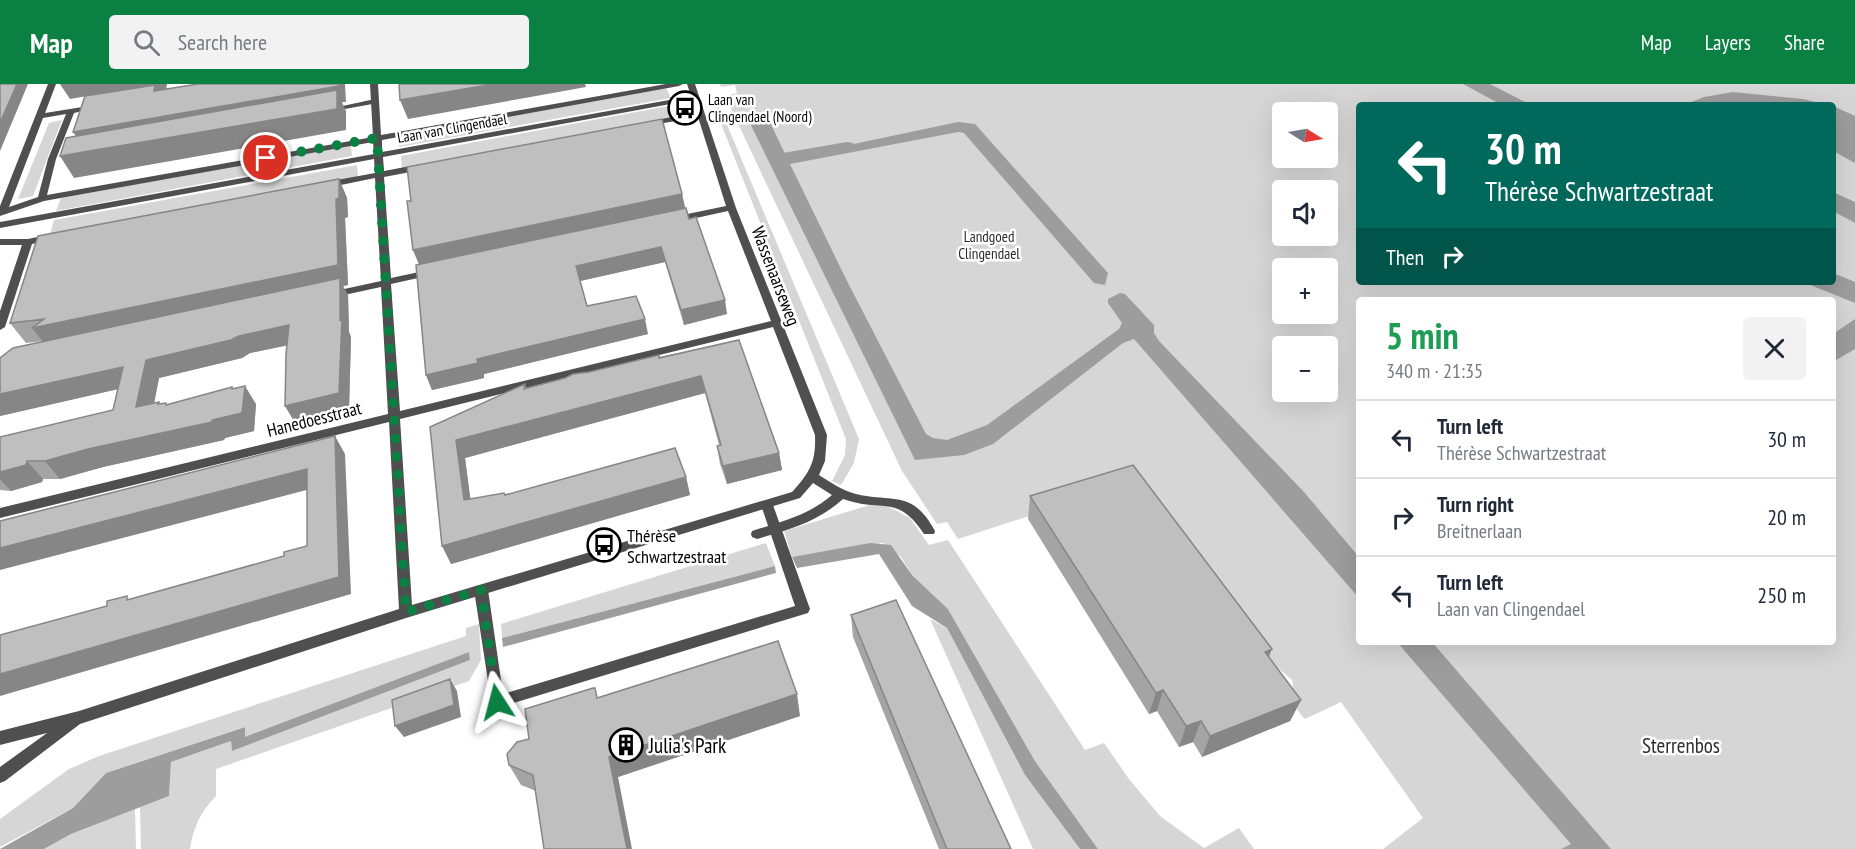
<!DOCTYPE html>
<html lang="en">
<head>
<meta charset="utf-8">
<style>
  body { margin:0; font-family:"PT Sans Narrow",sans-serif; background:#f2f2f3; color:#1f2937; height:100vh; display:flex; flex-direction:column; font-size:22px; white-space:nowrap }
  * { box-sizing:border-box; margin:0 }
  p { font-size:20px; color:#747a83 }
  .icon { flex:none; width:33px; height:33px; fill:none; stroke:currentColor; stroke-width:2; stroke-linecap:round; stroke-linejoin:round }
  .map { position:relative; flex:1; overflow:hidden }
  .drawer { position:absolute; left:1356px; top:213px; width:480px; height:348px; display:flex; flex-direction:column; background:#fff; border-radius:6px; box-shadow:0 6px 24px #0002 }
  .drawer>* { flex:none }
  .hud { position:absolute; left:1356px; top:18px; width:480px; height:183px; border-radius:6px; box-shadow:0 6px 24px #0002; background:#00695c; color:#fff; overflow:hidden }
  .needle { width:39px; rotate:101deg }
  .tools { position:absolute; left:1272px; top:18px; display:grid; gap:12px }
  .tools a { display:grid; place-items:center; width:66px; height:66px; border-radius:6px; background:#fff; box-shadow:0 6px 24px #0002; font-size:30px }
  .pin { position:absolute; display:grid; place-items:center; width:51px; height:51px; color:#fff; margin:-26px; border:3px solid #fff; border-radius:50%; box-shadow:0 2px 6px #0007 }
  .me { position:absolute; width:66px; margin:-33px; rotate:351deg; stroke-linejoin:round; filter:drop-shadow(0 0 4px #0008) }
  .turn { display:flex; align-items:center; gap:21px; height:126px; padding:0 30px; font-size:27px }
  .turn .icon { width:78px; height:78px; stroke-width:2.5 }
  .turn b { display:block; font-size:42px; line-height:51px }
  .then { display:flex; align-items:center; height:57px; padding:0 30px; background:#0003; gap:12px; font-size:22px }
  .round { display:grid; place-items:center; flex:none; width:63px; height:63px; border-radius:6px; background:#f2f2f3 }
  .summary { display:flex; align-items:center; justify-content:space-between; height:102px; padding:0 30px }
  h1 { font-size:36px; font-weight:700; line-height:45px; color:#1e9e55 }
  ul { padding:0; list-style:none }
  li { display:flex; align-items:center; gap:18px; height:78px; padding:0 30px; border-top:2px solid #e0e1e3 }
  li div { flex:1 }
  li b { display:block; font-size:22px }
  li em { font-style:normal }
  header { display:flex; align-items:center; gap:36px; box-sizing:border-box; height:84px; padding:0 30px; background:#0b8043; color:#fff }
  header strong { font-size:28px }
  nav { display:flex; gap:33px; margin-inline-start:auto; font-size:21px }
  .search { width:420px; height:54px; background:#f2f2f3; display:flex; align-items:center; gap:15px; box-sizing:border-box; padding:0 21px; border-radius:6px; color:#747a83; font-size:22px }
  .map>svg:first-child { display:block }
  .green { fill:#d6d6d6; fill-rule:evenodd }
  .water { fill:#9d9d9d }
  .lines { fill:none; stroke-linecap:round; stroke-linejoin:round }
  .canal { fill:#9d9d9d; fill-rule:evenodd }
  .service { fill:#4f4f4f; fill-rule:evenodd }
  .minor { fill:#4f4f4f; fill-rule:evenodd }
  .wall { fill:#a4a4a4 }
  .shaded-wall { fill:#868686 }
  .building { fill:#bfbfbf; stroke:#868686; stroke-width:1.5 }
  .route { stroke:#0b8043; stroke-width:10; stroke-dasharray:0 18 }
  .labels { text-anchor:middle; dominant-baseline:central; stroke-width:5; stroke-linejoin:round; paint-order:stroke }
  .far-poi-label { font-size:15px; fill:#000; stroke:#fff; text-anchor:start }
  .far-street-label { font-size:15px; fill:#000; stroke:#fff }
  .far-park-label { font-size:15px; fill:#2d2d2d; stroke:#fff }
  .street-label { font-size:18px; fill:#000; stroke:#fff }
  .poi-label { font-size:18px; fill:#000; stroke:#fff; text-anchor:start }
  .near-poi-label { font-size:21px; fill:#000; stroke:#fff; text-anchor:start }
  .near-park-label { font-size:21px; fill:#2d2d2d; stroke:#fff }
</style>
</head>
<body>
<header>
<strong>Map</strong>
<div class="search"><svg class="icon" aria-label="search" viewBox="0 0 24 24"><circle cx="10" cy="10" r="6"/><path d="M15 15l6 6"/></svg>Search here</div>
<nav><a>Map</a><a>Layers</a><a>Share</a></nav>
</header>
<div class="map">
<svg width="1855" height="765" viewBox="0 0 1855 765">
  <rect width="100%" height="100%" fill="#fff"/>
  <path class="green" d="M720 0H1855V765H1573L1570 761 1561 765H1383L1423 734 1341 618 1305 635C1292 623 1295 612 1292 596L1276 582 1131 399 958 455 947 438 937 440 902 387 725 12 737 9 735 1 721 3ZM1359 21H1833V198H1359ZM1282 28H1328V74H1282ZM1282 106H1328V152H1282ZM1282 184H1328V230H1282ZM1359 216H1833V558H1359ZM1282 262H1328V308H1282Z
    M666 4 671 14 399 63 397 52Z
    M712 17H717L859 355 854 379 841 401 832 397 845 371 846 355Z
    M673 21 679 32 402 84 401 72Z
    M62 36 33 112 18 115 49 39Z
    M351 61 352 72 56 127 61 114Z
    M357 81 358 93 50 150 54 136Z
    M880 418 910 434 929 461 948 456 1085 666 1104 659 1129 695 1160 732 1204 764 1239 744 1254 765H1098L1035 677 948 525 912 491 901 473 883 459 792 473 784 447Z
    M766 459 775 482 502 554 501 540Z
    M930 535 947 544 1025 691 1080 765H1033Z
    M479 540 481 576 469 597 216 685V712C201 727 193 744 190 765H141L140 723 169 712 171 678 231 657 232 666 470 576 469 568 245 654 244 643 106 689 73 724 0 763V735L69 685 99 672 466 552V544Z
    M135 725 136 765H44L71 750Z"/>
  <path class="water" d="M1463 0H1490L1531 21H1502Z
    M1733 8 1803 15 1828 21H1684L1704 13Z
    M1833 22 1855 32V79L1833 67Z
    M765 28 786 72 792 73 958 38 975 40 1108 189 1105 201 1094 199 964 49 958 48 790 80 846 195 926 350 933 354 947 356 987 341 1119 245 1122 239 1108 219V215L1120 209 1125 210 1154 241V249L1159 257 1304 408 1359 473V514L1134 255 1123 259 993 360 964 371 915 376 746 31Z
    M1833 108 1855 118V139L1833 127Z
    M1833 189 1855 198V219L1803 198H1833Z
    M1855 235V265L1833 278V250Z
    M870 459 891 461 912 491 948 525 1035 677 1098 765H1080L1025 691 947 544 912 522 879 470 797 484 792 473Z
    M775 482 776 489 503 563 502 554Z
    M1397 558H1432L1611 765H1561L1571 760Z
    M469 568 470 576 232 667 231 657 171 678 169 712 71 750 44 765H0L73 724 106 689 245 643V653Z"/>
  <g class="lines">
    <path class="canal" d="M847 58 853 59 856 63 853 67 777 80 771 79 768 75 771 71 777 70Z"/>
    <path class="service" d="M375 15 379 17 378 19 328 28 324 26Z
      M767 416 771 418 773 421 810 525 808 529 497 624 492 623 474 506 476 502 481 501 486 502 488 506 503 610 795 522 761 421 763 418Z"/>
    <path class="minor" d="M48 0H56L45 29 95 21 99 23 74 29 56 75 47 111 373 53 370 0H378L381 51 666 0H683L679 2 382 56V68L691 12 687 0H695L736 124 827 351 825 377 819 391C830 398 843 407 856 410 894 419 912 405 935 447L934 450H924C897 409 882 429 843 415 818 438 788 446 757 455L752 453 751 450 752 447C781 438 809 431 832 411L813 399 800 414 406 534 80 640 5 697 0 699V683L47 649 0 661V647L79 627 399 525 389 338 0 434V424L388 330 381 203 330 214 325 211 326 209 381 197 375 94 326 104 322 101 326 98 375 89 374 75 0 144V138L374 70 373 58 44 117 0 132V122ZM692 16 696 28 647 38 643 40 647 42 698 33 726 122 673 133 668 136 673 139 728 127 771 237 400 327 391 200 436 190 438 188 433 185 391 194 384 93 421 86 425 83 421 80 384 87 383 73ZM66 30 48 75 38 113 9 123 43 34ZM773 243 815 351C816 378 810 388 792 408L412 521 400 335Z
      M52 150 55 151V155L32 160 5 243 0 246V227L22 161H0V155H28Z"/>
  </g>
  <path class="wall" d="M339 95 347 114 348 133 345 134 348 201 343 202 348 211 349 248 351 253 349 326 296 340 285 322 287 261 250 269 242 274 159 294 154 319 159 318 160 320 166 319 167 321 234 305 256 320 254 347 225 354 224 356 103 383 60 395H43L42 398 11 407 0 406V353L113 326 118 305 0 332V274L43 257 26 259 10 239Z
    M682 110 685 124 689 135 727 230 684 241 665 178 580 197 587 222 648 250 484 290V294L432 306 426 291 419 180 413 166Z
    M739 256 779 369 782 386 727 400 720 380 717 362 719 361 705 309 465 374 470 415 686 393 690 411 451 480 430 343 525 300 526 304 589 288Z
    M1030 412 1269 572 1301 616 1290 637 1202 673 1193 658 1179 663 1157 627 1149 630 1028 435Z
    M851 531 1011 765H939L853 553Z
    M600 613 800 632 618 693 536 707 521 701 509 681 529 655Z"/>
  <path class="shaded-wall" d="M17 0H28L0 67V39Z
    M60 0H167L166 7 93 11 70 15Z
    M339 0H345L346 18H342L346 27V46L74 94 60 72 84 64 73 48Z
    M494 0H585L586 3 408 35 400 16Z
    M339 95 347 114 348 133 345 134 348 201 343 202 348 211 349 248 351 253 349 326 296 340 285 322 340 236 48 264 32 244 336 115Z
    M682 110 686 128 421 185 413 166Z
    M661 163 665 178 580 197 576 182Z
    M725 216 727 230 684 241 681 226Z
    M645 235 648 250 484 290V294L432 306 426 291 477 275Z
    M289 241 299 259 250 269 242 274 159 294 150 340 136 323 146 276 239 252Z
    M123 283 136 301 0 332V310Z
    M701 292 705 309 465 374 473 434 464 416 456 356Z
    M245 302 256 320 254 347 225 354 224 356 103 383 60 395 45 377 88 365 212 336 232 305V303L243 320Z
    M335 352 345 370 351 510 0 612V590L339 493Z
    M779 369 782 386 727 400 723 382Z
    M27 377 43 395 42 398 11 407 0 395V388Z
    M307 385 318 403 0 486V464Z
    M686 393 690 411 451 480 442 462Z
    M1272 565 1263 587 1265 568Z
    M450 595 457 607 461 633 404 653 395 642Z
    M1163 606 1157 627 1149 630 1156 609Z
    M797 610 800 632 618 693 632 765H627L609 673Z
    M1301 616 1290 637 1202 673 1210 652Z
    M1201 637 1193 658 1179 663 1186 642Z"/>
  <path class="building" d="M0 0H17L0 39Z
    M198 0H339V2L73 48 85 12 155 1 154 7Z
    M399 0H494L400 16Z
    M337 6V25L60 72 66 54Z
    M662 35 682 110 413 166 407 117H411L407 83Z
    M339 95V114L336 115 338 181 32 244 44 235 10 239 38 152Z
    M686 124 689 135 696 133 725 216 681 226 661 163 576 182 587 222 636 212 645 235 477 275 478 279 426 291 416 181Z
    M340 194V236L342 235 339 309 285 322 286 270 289 241 239 252 231 256 146 276 136 323 159 318 158 320 166 319V321L232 303V305L245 302 242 329 212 336V338L88 365 45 377H27L26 381 0 388V353L113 326 123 283 0 310V274L13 264Z
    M739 256 779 369 723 382 717 362 721 361 701 292 456 356 464 416 504 409 505 411 675 364 686 393 442 462 430 343 525 300 524 305 565 294 573 290 589 288 659 271V274Z
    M335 352 339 493 0 590V551L107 522V517L127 512V516L284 472V468L307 462V385L0 464V437Z
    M1133 381 1272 565 1265 568 1301 616 1210 652 1201 637 1186 642 1163 606 1156 609 1030 412Z
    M896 516 1011 765H947L851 531Z
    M778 557 797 610 609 673 627 765H544L533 691 509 681 507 670 517 658 529 655 525 625 593 604H595L597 614Z
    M450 595 454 621 395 642 392 616Z"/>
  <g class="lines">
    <path class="route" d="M266 74 377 54 406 528 481 506 497 618"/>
  </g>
  <defs>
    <g id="bus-ring" transform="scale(1.725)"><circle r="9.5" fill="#fff" stroke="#000" stroke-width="1.5"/><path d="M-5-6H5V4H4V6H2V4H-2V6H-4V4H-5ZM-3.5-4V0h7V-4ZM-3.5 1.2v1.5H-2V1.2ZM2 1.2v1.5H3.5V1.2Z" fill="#000"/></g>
    <g id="building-ring" transform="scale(1.725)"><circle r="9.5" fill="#fff" stroke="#000" stroke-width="1.5"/><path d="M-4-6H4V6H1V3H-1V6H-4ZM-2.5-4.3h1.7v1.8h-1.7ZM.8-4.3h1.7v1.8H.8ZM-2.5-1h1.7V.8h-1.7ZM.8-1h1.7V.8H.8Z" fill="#000"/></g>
  </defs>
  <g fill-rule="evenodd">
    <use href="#bus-ring" x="685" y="24"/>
    <use href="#bus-ring" x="604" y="461"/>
    <use href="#building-ring" x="626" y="661"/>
  </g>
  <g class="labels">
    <g class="far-poi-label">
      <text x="708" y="15">Laan van<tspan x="708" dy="17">Clingendael (Noord)</tspan></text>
    </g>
    <g class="far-street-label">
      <text transform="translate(452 44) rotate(-10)">Laan van Clingendael</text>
    </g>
    <g class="far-park-label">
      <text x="989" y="152">Landgoed<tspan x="989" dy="17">Clingendael</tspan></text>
    </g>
    <g class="street-label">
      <text transform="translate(776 192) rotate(69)">Wassenaarseweg</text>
      <text transform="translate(314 335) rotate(-14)">Hanedoesstraat</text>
    </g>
    <g class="poi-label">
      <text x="627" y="451">Thérèse<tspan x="627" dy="21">Schwartzestraat</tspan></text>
    </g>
    <g class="near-poi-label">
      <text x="649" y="661">Julia's Park</text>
    </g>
    <g class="near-park-label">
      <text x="1681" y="661">Sterrenbos</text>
    </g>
  </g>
</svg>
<div class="tools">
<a><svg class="needle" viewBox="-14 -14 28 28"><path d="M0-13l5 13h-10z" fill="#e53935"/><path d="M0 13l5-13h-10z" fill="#747a83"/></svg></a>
<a><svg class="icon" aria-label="sound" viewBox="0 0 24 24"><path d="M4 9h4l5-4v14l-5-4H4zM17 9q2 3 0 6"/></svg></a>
<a>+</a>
<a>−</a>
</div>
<div class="pin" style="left:266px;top:74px;background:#d93025"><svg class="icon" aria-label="arrive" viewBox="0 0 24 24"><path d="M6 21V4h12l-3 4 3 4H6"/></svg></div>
<svg class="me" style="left:497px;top:618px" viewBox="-20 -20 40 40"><path d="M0-17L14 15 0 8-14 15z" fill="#0b8043" stroke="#fff" stroke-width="4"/></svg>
<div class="hud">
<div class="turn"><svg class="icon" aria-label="left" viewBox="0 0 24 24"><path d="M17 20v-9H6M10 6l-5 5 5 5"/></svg><div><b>30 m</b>Thérèse Schwartzestraat</div></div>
<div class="then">Then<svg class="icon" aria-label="right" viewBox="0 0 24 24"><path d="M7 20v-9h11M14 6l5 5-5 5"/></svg></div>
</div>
<section class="drawer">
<div class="summary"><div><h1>5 min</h1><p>340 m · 21:35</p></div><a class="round"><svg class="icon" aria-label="close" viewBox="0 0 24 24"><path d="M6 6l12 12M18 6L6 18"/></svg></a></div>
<ul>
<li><svg class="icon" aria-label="left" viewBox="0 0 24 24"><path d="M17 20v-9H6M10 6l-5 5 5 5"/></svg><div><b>Turn left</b><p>Thérèse Schwartzestraat</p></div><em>30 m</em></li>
<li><svg class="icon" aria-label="right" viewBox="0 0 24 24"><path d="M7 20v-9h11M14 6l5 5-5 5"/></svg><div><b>Turn right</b><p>Breitnerlaan</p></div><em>20 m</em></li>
<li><svg class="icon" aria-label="left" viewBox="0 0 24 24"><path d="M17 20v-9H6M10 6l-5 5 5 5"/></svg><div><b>Turn left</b><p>Laan van Clingendael</p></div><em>250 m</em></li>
</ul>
</section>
</div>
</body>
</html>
